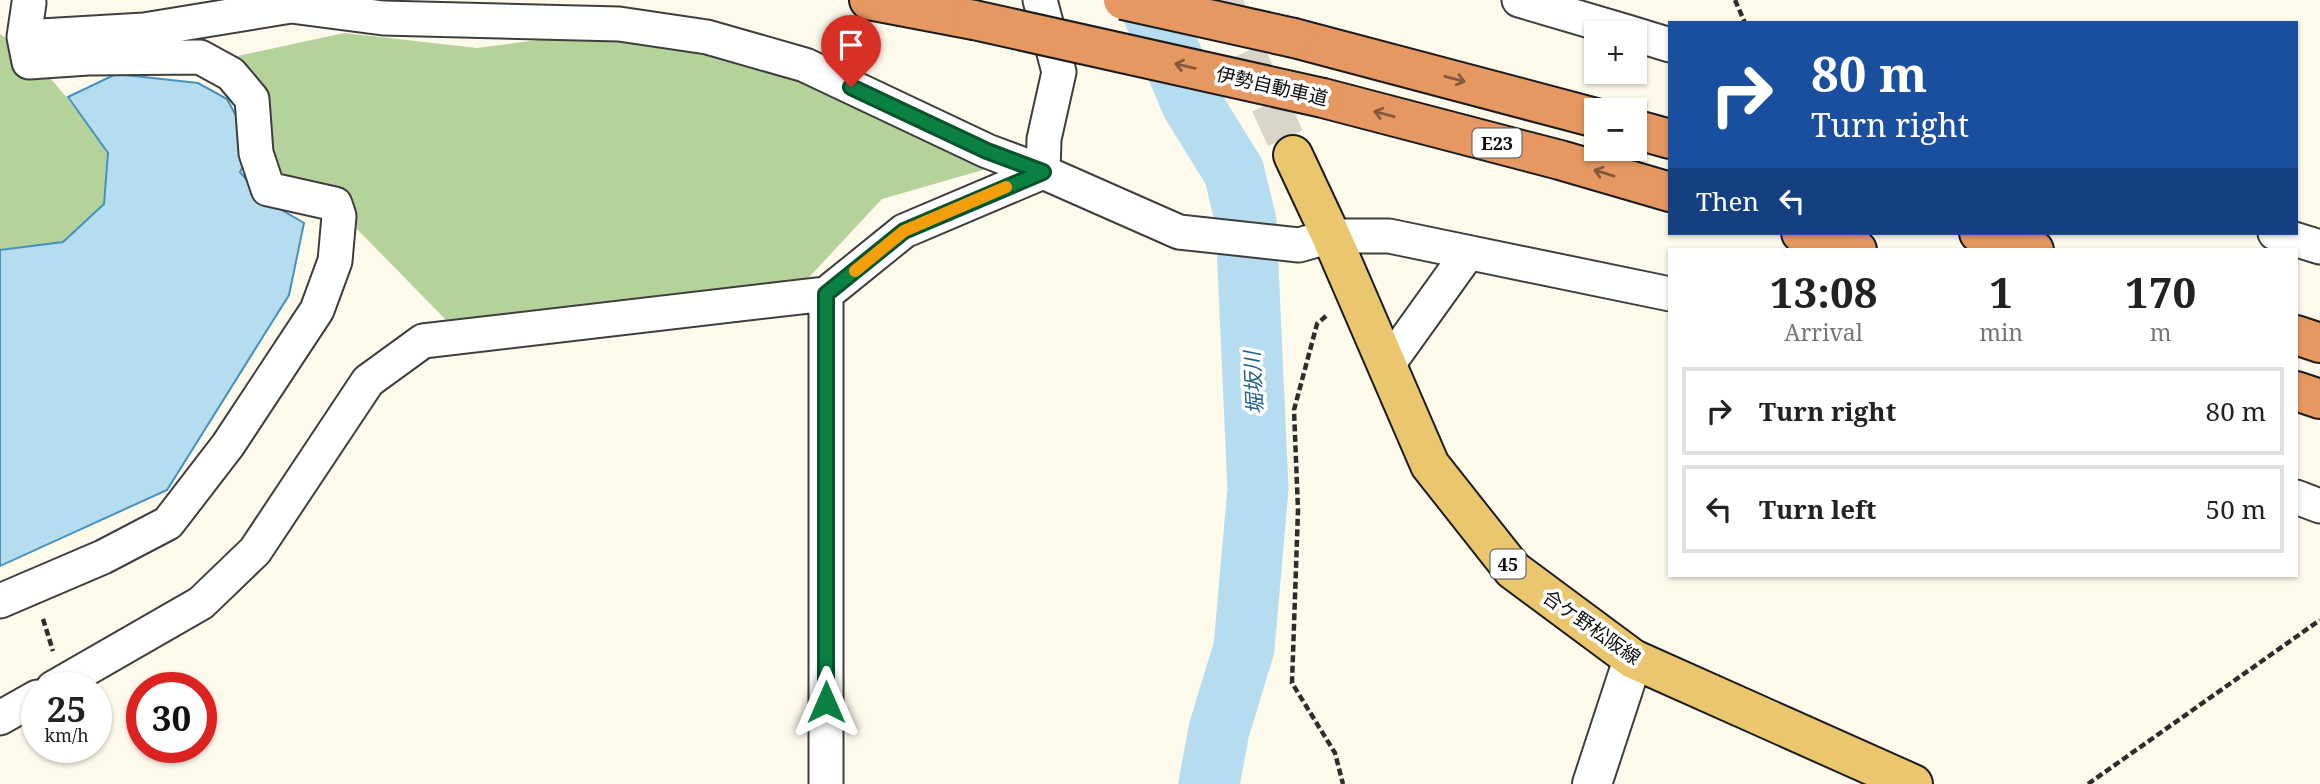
<!DOCTYPE html>
<html lang="en">
<head>
<meta charset="utf-8">
<style>
  body { margin:0; font-family:"Noto Serif","Noto Sans JP",serif; background:#f2f2f2; color:#222; height:100vh; display:flex; flex-direction:column; font-size:26px; white-space:nowrap }
  * { box-sizing:border-box; margin:0 }
  p { font-size:23px; color:#767676 }
  .icon { flex:none; width:38px; height:38px; fill:none; stroke:currentColor; stroke-width:2; stroke-linecap:round; stroke-linejoin:round }
  .map { position:relative; flex:1; overflow:hidden }
  .sheet { position:absolute; left:1668px; top:248px; width:630px; height:329px; display:flex; flex-direction:column; background:#fff; border-radius:0px; box-shadow:0 2px 5px #0004 }
  .sheet>* { flex:none }
  .top-card { position:absolute; left:1668px; top:21px; width:630px; height:214px; border-radius:0px; box-shadow:0 2px 5px #0004; background:#1a4fa0; color:#fff; overflow:hidden }
  .tools { position:absolute; left:1584px; top:21px; display:grid; gap:14px }
  .tools a { display:grid; place-items:center; width:63px; height:63px; border-radius:0px; background:#fff; box-shadow:0 2px 5px #0004; font-size:35px }
  .speed { position:absolute; left:21px; top:672px; display:flex; gap:14px; font-size:35px; font-weight:700; text-align:center }
  .speed>* { display:grid; place-content:center; width:91px; height:91px; border-radius:50%; background:#fff; box-shadow:0 2px 5px #0004; line-height:1 }
  .speed small { font-size:18px; font-weight:400 }
  .speed .limit { border:10px solid #d22; background:#fff; color:#111 }
  .pin { position:absolute; display:grid; place-items:center; width:60px; height:60px; color:#fff; margin:-72px -30px; border-radius:50% 50% 50% 0; rotate:-45deg; box-shadow:0 0 7px #0007 }
  .pin .icon { rotate:45deg }
  .me { position:absolute; width:77px; margin:-38px; rotate:0deg; stroke-linejoin:round; filter:drop-shadow(0 0 5px #0008) }
  .turn { display:flex; align-items:center; gap:24px; height:147px; padding:0 28px; font-size:32px }
  .turn .icon { width:91px; height:91px; stroke-width:2.5 }
  .turn b { display:block; font-size:49px; line-height:60px }
  .then { display:flex; align-items:center; height:66px; padding:0 28px; background:#0003; gap:14px; font-size:26px }
  .eta { display:flex; justify-content:space-evenly; align-items:center; height:119px; text-align:center }
  .eta b { font-size:42px; font-weight:700; line-height:49px }
  ul { padding:0; list-style:none }
  li { display:flex; align-items:center; gap:21px; height:88px; margin:0 14px 10px; padding:0 14px; border:4px solid #e0e0e0; border-radius:0px }
  li div { flex:1 }
  li b { display:block; font-size:26px }
  li em { font-style:normal }
  .map>svg:first-child { display:block }
  .forest { fill:#b5d29a }
  .water { fill:#b5dcef; stroke:#4492be; stroke-width:2 }
  .lines { fill:none; stroke-linecap:round; stroke-linejoin:round }
  .river { stroke:#b5dcef; stroke-width:61 }
  .primary-tunnel { stroke:#d9d5c9; stroke-width:38; stroke-dasharray:38 19; stroke-linecap:butt }
  .minor-casing { stroke:#3e3e3e; stroke-width:37 }
  .tertiary-casing { stroke:#3e3e3e; stroke-width:42 }
  .primary-casing { stroke:#1c1c1c; stroke-width:42 }
  .motorway-casing { stroke:#1c1c1c; stroke-width:42 }
  .path { stroke:#2d2d2d; stroke-width:4.5; stroke-dasharray:7 3.5; stroke-linecap:butt }
  .minor { stroke:#fff; stroke-width:33 }
  .tertiary { stroke:#fff; stroke-width:38 }
  .primary { stroke:#eac76e; stroke-width:38 }
  .motorway { stroke:#e59861; stroke-width:38 }
  .motorway-bridge-casing { stroke:#1c1c1c; stroke-width:42; stroke-linecap:butt }
  .motorway-bridge { stroke:#e59861; stroke-width:38 }
  .oneway { stroke:#83593a }
  .route-casing { stroke:#07532c; stroke-width:18 }
  .route { stroke:#0b8043; stroke-width:12 }
  .slow { stroke:#f59e0b; stroke-width:12 }
  .labels { text-anchor:middle; dominant-baseline:central; stroke-width:7; stroke-linejoin:round; paint-order:stroke }
  .shield { fill:#fff; stroke:#545454; stroke-width:2 }
  .shield-label { font-size:18px; font-weight:bold; fill:#0b0b0b }
  .street-label { font-size:19px; fill:#0b0b0b; stroke:#fff }
  .water-label { font-size:21px; font-style:italic; fill:#22648f; stroke:#fff }
</style>
</head>
<body>
<div class="map">
<svg width="2320" height="784" viewBox="0 0 2320 784">
  <rect width="100%" height="100%" fill="#fdf9eb"/>
  <path class="forest" d="M638 27 717 36 1007 163 882 199 798 289 447 321 357 229 287 199 245 104 215 61 344 33 477 48Z
    M0 34C45 65 77 109 108 153L104 203 63 242 0 250Z"/>
  <path class="water" d="M116 74 198 83 227 99 253 147 240 172 263 199 304 223 289 295 167 490 0 566V250L63 242 104 204 108 153 68 97Z"/>
  <g class="lines">
    <path class="river" d="M1148 0 1192 104 1234 172 1246 222 1258 489 1244 648 1219 730 1209 784"/>
    <path class="primary-tunnel" d="M1222 0 1293 155"/>
    <g class="minor-casing">
      <path id="minor" d="M1040 0 1059 72 1044 139 1043 172
        M1519 0 1631 33
        M29 3 24 37 144 30 291 6 383 18 619 24 707 37 805 65 987 151 1043 172 1179 232 1299 245 1331 236H1389L1670 294
        M1634 34 1670 45
        M2275 233 2320 247
        M1387 366 1468 253
        M2296 497 2320 506
        M0 601 103 557 168 523 228 445 317 310 335 261 339 216 335 204 268 189 256 153 252 99 231 74 200 57 88 58 29 62 24 37
        M53 688 201 603 255 551 368 381 423 341 826 294 904 231 1043 172
        M0 718 37 697
        M826 784V294"/>
    </g>
    <g class="tertiary-casing">
      <path id="tertiary" d="M1592 784 1633 659"/>
    </g>
    <g class="primary-casing">
      <path id="primary" d="M1293 155 1331 236 1430 465 1513 570 1633 659 1913 784"/>
    </g>
    <g class="motorway-casing">
      <path id="motorway" d="M869 0 974 20
        M1294 38 1596 118
        M1323 98 1560 160 1670 192
        M1634 129 1670 139
        M1801 233 1857 250
        M1979 233 2034 250
        M2296 335 2320 343
        M2296 391 2320 399"/>
    </g>
    <path class="path" d="M1735 0 1745 23
      M1326 316 1317 324 1294 410 1298 510 1292 683 1335 753 1343 784
      M43 619 53 651
      M2088 784 2320 620"/>
    <use href="#minor" class="minor"/>
    <use href="#tertiary" class="tertiary"/>
    <use href="#primary" class="primary"/>
    <use href="#motorway" class="motorway"/>
    <g class="motorway-bridge-casing">
      <path id="motorway-bridge" d="M1123 0 1294 38
        M974 20 1323 98"/>
    </g>
    <use href="#motorway-bridge" class="motorway-bridge"/>
  </g>
  <defs><path id="oneway-shaft" d="M-6 0H5M1.5-3L5.5 0L1.5 3" fill="none" stroke-width="1.6" stroke-linecap="round" stroke-linejoin="round" transform="scale(1.75)"/></defs>
  <g class="oneway">
    <use href="#oneway-shaft" transform="translate(1185 66) rotate(-167)"/>
    <use href="#oneway-shaft" transform="translate(1455 79) rotate(15)"/>
    <use href="#oneway-shaft" transform="translate(1384 114) rotate(-165)"/>
    <use href="#oneway-shaft" transform="translate(1604 173) rotate(-163)"/>
  </g>
  <g class="lines">
    <g class="route-casing">
      <path id="route" d="M826 702V294L904 231 1043 172 987 151 851 87"/>
    </g>
    <use href="#route" class="route"/>
    <path class="slow" d="M855 271 904 231 1006 187"/>
  </g>
  <g class="labels">
    <g class="shield">
      <rect x="1472.5" y="128.5" width="49" height="29" rx="5"/>
      <rect x="1490.5" y="549.5" width="35" height="29" rx="5"/>
    </g>
    <g class="shield-label">
      <text x="1497" y="143">E23</text>
      <text x="1508" y="564">45</text>
    </g>
    <g class="street-label">
      <text transform="translate(1272 86) rotate(13)">伊勢自動車道</text>
      <text transform="translate(1592 627) rotate(35)">合ケ野松阪線</text>
    </g>
    <g class="water-label">
      <text transform="translate(1253 383) rotate(-93)">堀坂川</text>
    </g>
  </g>
</svg>
<div class="tools">
<a>+</a>
<a>−</a>
</div>
<div class="speed"><div>25<small>km/h</small></div><div class="limit">30</div></div>
<div class="pin" style="left:851px;top:87px;background:#d93025"><svg class="icon" aria-label="arrive" viewBox="0 0 24 24"><path d="M6 21V4h12l-3 4 3 4H6"/></svg></div>
<svg class="me" style="left:826px;top:702px" viewBox="-20 -20 40 40"><path d="M0-17L14 15 0 8-14 15z" fill="#0b8043" stroke="#fff" stroke-width="4"/></svg>
<div class="top-card">
<div class="turn"><svg class="icon" aria-label="right" viewBox="0 0 24 24"><path d="M7 20v-9h11M14 6l5 5-5 5"/></svg><div><b>80 m</b>Turn right</div></div>
<div class="then">Then<svg class="icon" aria-label="left" viewBox="0 0 24 24"><path d="M17 20v-9H6M10 6l-5 5 5 5"/></svg></div>
</div>
<section class="sheet">
<div class="eta">
<div><b>13:08</b><p>Arrival</p></div>
<div><b>1</b><p>min</p></div>
<div><b>170</b><p>m</p></div>
</div>
<ul>
<li><svg class="icon" aria-label="right" viewBox="0 0 24 24"><path d="M7 20v-9h11M14 6l5 5-5 5"/></svg><div><b>Turn right</b></div><em>80 m</em></li>
<li><svg class="icon" aria-label="left" viewBox="0 0 24 24"><path d="M17 20v-9H6M10 6l-5 5 5 5"/></svg><div><b>Turn left</b></div><em>50 m</em></li>
</ul>
</section>
</div>
</body>
</html>
